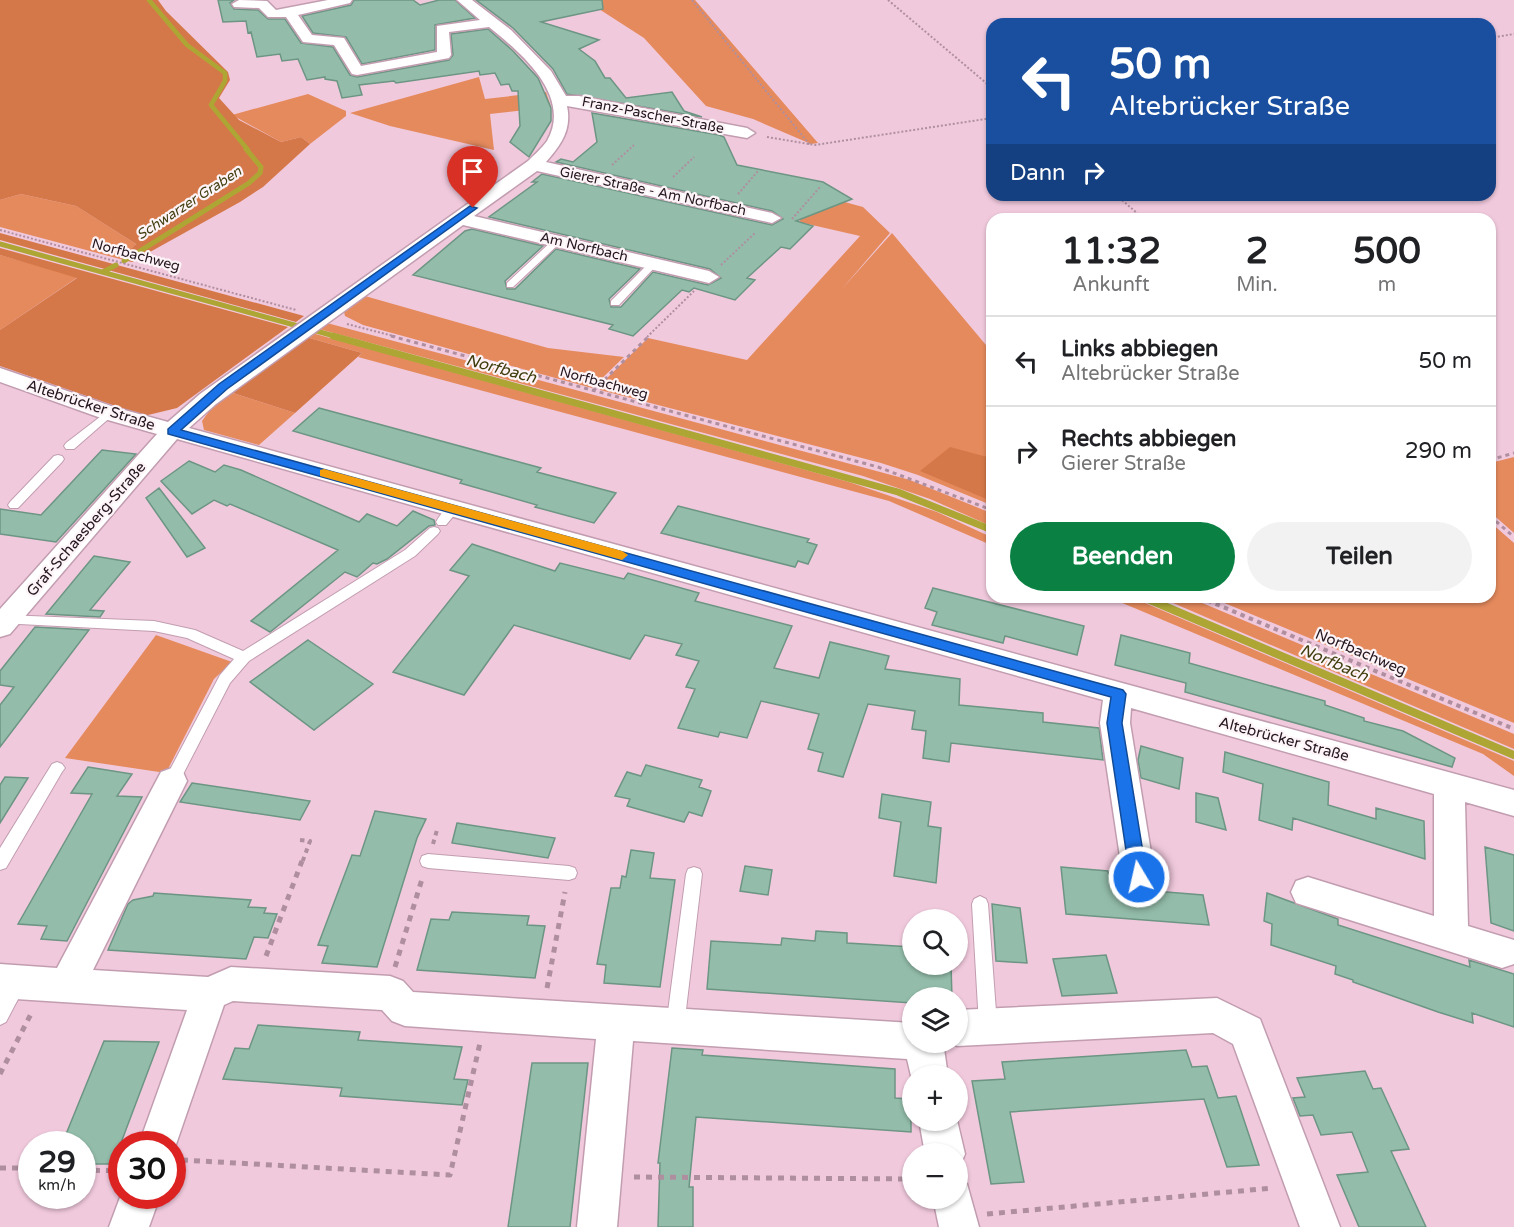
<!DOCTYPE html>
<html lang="de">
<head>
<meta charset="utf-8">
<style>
  body { margin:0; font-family:"Varela Round",sans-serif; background:#f2f2f2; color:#202124; height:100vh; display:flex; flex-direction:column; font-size:22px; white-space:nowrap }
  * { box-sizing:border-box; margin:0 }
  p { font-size:20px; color:#757577 }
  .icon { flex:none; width:33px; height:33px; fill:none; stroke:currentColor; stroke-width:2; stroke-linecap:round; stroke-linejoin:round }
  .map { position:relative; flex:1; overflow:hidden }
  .panel { position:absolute; left:986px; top:213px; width:510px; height:390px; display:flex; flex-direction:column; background:#fff; border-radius:18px; box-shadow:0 2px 4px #0004 }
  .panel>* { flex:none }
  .banner { position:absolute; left:986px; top:18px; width:510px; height:183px; border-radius:18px; box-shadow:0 2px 4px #0004; background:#1a4fa0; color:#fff; overflow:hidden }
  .fabs { position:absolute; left:902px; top:909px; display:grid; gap:12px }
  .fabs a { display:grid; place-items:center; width:66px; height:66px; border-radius:50%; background:#fff; box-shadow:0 2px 4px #0004; font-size:30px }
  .speed { position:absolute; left:18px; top:1131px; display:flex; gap:12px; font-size:30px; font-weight:700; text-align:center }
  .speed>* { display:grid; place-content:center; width:78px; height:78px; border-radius:50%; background:#fff; box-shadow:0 2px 4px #0004; line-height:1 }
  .speed small { font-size:15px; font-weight:400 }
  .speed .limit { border:9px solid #d22; background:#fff; color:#111 }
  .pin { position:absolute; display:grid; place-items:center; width:51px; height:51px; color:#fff; margin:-62px -26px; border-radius:50% 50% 50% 0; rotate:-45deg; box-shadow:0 0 6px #0007 }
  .pin .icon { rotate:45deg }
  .me { position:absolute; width:66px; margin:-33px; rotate:351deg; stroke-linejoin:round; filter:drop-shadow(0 0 4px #0008) }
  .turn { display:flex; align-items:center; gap:21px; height:126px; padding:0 24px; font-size:27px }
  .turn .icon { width:78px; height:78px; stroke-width:2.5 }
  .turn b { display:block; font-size:42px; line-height:51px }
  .then { display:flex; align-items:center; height:57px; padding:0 24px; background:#0003; gap:12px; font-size:22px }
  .eta { display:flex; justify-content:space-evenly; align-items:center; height:102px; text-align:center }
  .eta b { font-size:36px; font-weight:800; line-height:42px }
  .action { display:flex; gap:12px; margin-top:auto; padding:12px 24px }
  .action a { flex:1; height:69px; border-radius:36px; background:#0b8043; color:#fff; font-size:24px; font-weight:800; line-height:69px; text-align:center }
  .action a+a { background:#f2f2f2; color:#202124 }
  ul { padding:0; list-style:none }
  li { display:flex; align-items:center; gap:18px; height:90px; padding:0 24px; border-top:2px solid #e0e0e0 }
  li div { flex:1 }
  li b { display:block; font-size:22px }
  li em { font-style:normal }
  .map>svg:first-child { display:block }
  .green { fill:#e58a5d }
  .forest { fill:#d57849 }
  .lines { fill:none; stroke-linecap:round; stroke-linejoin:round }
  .stream-far3 { stroke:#ada635; stroke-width:4.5 }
  .stream-far2 { stroke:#ada635; stroke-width:5 }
  .stream-far1 { stroke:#ada635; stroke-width:7 }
  .stream { stroke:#ada635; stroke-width:8 }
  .building { fill:#93bcaa; stroke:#6d9584; stroke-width:1.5 }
  .service-casing { stroke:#c29db0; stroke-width:2 }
  .minor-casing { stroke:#c29db0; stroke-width:3 }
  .path-far3 { stroke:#af8f9f; stroke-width:2; stroke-dasharray:2 2; stroke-linecap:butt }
  .path-far2 { stroke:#af8f9f; stroke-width:3; stroke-dasharray:4 4; stroke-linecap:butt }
  .path-far1 { stroke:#af8f9f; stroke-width:4; stroke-dasharray:4.5 4.5; stroke-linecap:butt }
  .path { stroke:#af8f9f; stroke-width:5; stroke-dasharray:6 6; stroke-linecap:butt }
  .service { fill:#fff; fill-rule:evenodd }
  .minor { fill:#fff; fill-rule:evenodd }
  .route { fill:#1a73e8; stroke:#114b97; stroke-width:1.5 }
  .slow { fill:#f59e0b }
  .labels { text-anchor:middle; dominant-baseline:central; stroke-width:4.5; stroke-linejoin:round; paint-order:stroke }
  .far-street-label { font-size:14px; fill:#24161e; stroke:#fdf4f8 }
  .far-water-label { font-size:14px; font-style:italic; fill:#403d0e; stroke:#fdf4f8 }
  .street-label { font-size:15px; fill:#24161e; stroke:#fdf4f8 }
  .water-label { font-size:16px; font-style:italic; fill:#403d0e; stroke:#fdf4f8 }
</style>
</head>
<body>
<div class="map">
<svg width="1514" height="1227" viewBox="0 0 1514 1227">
  <rect width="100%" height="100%" fill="#f1c9dd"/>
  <path class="green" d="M585 0H695L818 143 811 144 753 119 706 106 644 38Z
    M479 77 485 99 546 92 551 107 490 114 494 150 390 126 350 113Z
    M308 94 346 111V116L310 144 301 137 281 142 232 115Z
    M21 194 76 206 136 244 120 259 0 227V200Z
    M819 195 863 207 890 233 841 290 892 233 991 351V505L918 475 881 463 600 390 606 379 648 338 747 360 860 236 799 222Z
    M0 255 78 277 0 330Z
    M365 296 548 348 624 357 592 388 363 325 345 316 344 312Z
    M327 323 910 480 991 513V526L930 499 863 476 319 329Z
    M312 333 849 482 937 512 991 537V545L889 501 358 357 362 353 306 337Z
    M230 392 295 413 259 445 204 430 202 421 212 407Z
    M1514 457V533L1490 512V463Z
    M1490 522 1514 543V723L1210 597H1490Z
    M1108 597H1131L1514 761V776L1483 754Z
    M1159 597H1188L1514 734V749Z
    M156 635 232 662 214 679 166 773 65 758Z"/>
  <path class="forest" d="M0 0H158L166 11 228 72 230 80 219 98 239 120 281 142 301 137 310 144 263 187 240 202 132 262 120 259 136 244 76 206 21 194 0 200Z
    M0 233 304 316 296 322 0 240Z
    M0 248 288 327 177 408 144 416 0 366V330L77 278 0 255Z
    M306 337 362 353 295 413 230 392Z
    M950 447 991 458V501L920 471Z"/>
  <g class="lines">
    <path class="stream-far3" d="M149 0 187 45 225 73V81L211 105 248 150"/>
    <path class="stream-far2" d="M0 244 338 337
      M124 261 249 183 260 173 261 167 246 149
      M103 272 116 265"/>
    <path class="stream-far1" d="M333 336 898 492 992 530"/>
    <path class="stream" d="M1143 597 1514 755"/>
  </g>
  <path class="building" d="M218 0H234L230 3 234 9 258 10 268 19H285L301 43 333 47 350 75 357 77 449 60 453 55 451 34 488 29 513 51 538 78 551 108V121L529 157 510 142 520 126 518 91H512L509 84 501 85 495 73 480 75 479 71 396 83 394 81 359 85 362 95 342 98 337 81 325 79V77L307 80 298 59 282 61 280 54 257 57 251 32 248 33 246 21 223 22Z
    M354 0H413L420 5 439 0H455L475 18 435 25V50L362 64 346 37 313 33 302 16 351 5Z
    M476 0H602L603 9 541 22 599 40 579 49 595 61 605 78H610L626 98 672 92 684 111 702 117 567 94 553 69 513 28Z
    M592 113 719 135 724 137 737 165 823 182 852 199 796 221 813 226 790 249 781 247 747 278 755 280 735 300 694 288 689 292 682 290 633 336 609 329 613 325 413 275 465 231 472 229 543 246 505 281 507 289H515L556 249 640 269 609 299 611 307H621L653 272 708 285 721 278 710 269 489 217 537 182H532L542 174 772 225 783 219 772 211 556 162 561 159 573 162 597 142Z
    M319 408 541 468 537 472 616 493 594 523 535 507 537 505 460 483 462 480 293 431Z
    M102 450 136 454 56 542 0 534V509L41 515Z
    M189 461 215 472 224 465 241 470 359 522 367 514 397 526 413 511 434 520 435 525 429 526 387 559 377 564 373 563 357 577 345 572 270 632 251 621 338 550 230 504 227 506 214 500 192 514 161 481Z
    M159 488 205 548 187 557 146 498Z
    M678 506 809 539 807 542 817 545 808 564 798 561 795 567 661 533Z
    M472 544 555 571 560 563 624 579 628 573 699 593 695 601 792 626 774 668 819 678 830 642 889 656 885 669 960 679 959 705 1043 713V722L1099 728 1103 760 951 743 949 762 923 758 926 731 912 729 915 711 868 704 843 777 818 771 823 753 808 749 819 714 761 701 747 738 720 732 718 737 678 728 695 689 686 687 699 661 676 655 682 644 645 635 630 659 514 625 464 695 393 672 469 576 450 570Z
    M94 556 130 562 90 610 104 611 100 617 46 614Z
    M933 588 1084 626 1077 655 1005 636 1003 643 932 625 937 612 925 608Z
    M35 627 89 630 0 747V705L14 687 0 685V671Z
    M1121 635 1190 653 1189 663 1325 701V705L1364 718V721L1403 731 1455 758 1452 767 1185 692 1186 683 1115 665Z
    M308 640 373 684 314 730 250 682Z
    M1141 746 1183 758 1179 789 1141 778 1138 760Z
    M1225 752 1329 782 1328 805 1376 819V808L1424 821 1425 859 1293 818 1292 830 1259 820 1263 784 1223 772Z
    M646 765 702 780 699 787 711 791 702 816 689 812 684 822 627 806 630 799 615 796 627 772 641 776Z
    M88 767 132 774 117 796 142 797 67 941 41 939 47 926 18 924 92 794 71 793Z
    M5 777 28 778 0 823V785Z
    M192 783 259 793 310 801 300 820 180 802Z
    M1196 793 1218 798 1226 830 1196 822Z
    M882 794 931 802 928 826 941 828 936 883 894 876 901 822 879 818Z
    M375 811 426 819 417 838 377 967 322 963 328 946 318 945 352 855 360 856Z
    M457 823 476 826 555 838 548 858 491 849 452 843Z
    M1485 847 1514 855V931L1491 923Z
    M631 850 654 853 650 878 675 880 660 987 604 983 606 965 597 964 611 888H620L622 876 626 877Z
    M745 866 772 870 768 895 740 891Z
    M1061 867 1108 871 1112 889 1138 894 1154 891 1203 895 1209 925 1066 914Z
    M154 893 251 900 248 907 266 908 264 913 277 914 268 938 254 937 246 959 108 950 128 904 133 900 153 896Z
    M1267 893 1338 919V925L1470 967 1469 960 1514 974V1027L1472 1013 1473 1023 1438 1012 1353 982V980L1335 974 1336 966 1271 945 1272 924 1264 921Z
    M992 904 1020 908 1027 963 996 961Z
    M452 912 529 916 527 925 545 926 535 978 417 970 431 919 449 920Z
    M816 931 847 933V943L912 947V964H951L952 998H912V1003L707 989 711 941 781 945 782 938 815 941Z
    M1106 955 1117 993 1062 996 1053 959Z
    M258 1025 360 1032 358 1040 462 1047 454 1079 468 1080 462 1105 340 1096 342 1088 223 1079 235 1048 249 1049Z
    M104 1041 159 1042 113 1164H82V1144H62Z
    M672 1048 703 1050 702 1055 895 1069V1098L911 1099V1132L696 1117 689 1187H693V1227H658L660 1163H658Z
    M1186 1050 1192 1067 1207 1066 1218 1098 1236 1096 1259 1165 1227 1167 1204 1099 1010 1112 1024 1182 991 1184 972 1081 1005 1079 1002 1062Z
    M532 1063H588L570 1227H508Z
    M1365 1071 1373 1089 1381 1088 1409 1149 1391 1151 1426 1227H1359L1337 1175 1368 1172 1352 1132 1321 1135 1313 1115 1300 1116 1293 1098 1305 1097 1297 1078Z"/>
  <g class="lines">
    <g class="service-casing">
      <path id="service" d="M554 239 562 241 513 287H507V283Z
        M653 261 658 264 656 266 619 305H611V301L650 262Z
        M109 410 115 413 113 415 74 449H66L64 446 66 443Z
        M58 455 62 456 64 459 62 462 18 508H10L8 505 10 502 54 456Z
        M454 504 460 508 446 525H438L436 522C440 515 446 506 454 504Z
        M434 527 438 528 440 531 438 534 415 556 249 661 230 683 177 786 172 787 167 786 164 781 220 675 234 659 187 638 154 631 0 623V616L5 615 154 621 195 630 243 651 405 550 430 528Z
        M57 762 62 764 65 768 62 772 6 868 0 870V848L52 764Z
        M428 854 569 866 575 868 577 873 575 878 569 880 428 868 422 866 420 861 422 856Z
        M694 867 700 869 702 874 684 1027 681 1033 675 1036 669 1033 666 1027 686 874 688 869Z
        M980 896 986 899 988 904 997 1025 994 1031 988 1034 982 1031 979 1025 972 904 974 899Z
        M17 976 23 978 26 984 6 1022 0 1025V998L11 978Z"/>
    </g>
    <g class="minor-casing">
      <path id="minor" d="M239 0 267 1 276 10 328 0H352L350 3 298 15 312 35 344 38 361 66 437 52V26L480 20 457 0H472L511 30 551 71 566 96H579L747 128 755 133 747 138 567 106C572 130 561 145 546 162L772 213 781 218 772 223 537 171 474 216 709 271 719 277 709 283 463 225 216 404 189 428 1514 790V816L1465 802 1468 926 1514 940V964L1502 968 1296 903 1291 892 1296 881 1308 877 1434 916V794L1131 708 1130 723 1155 877 1151 887 1139 892 1127 887 1123 877 1100 723 1103 700 177 439 10 634 0 637V609L157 434 101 418 0 382V368L117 408 168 422 200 394 528 161C534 155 542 148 547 141 573 96 520 52 489 27L449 32 451 55 449 58 357 75 352 74 334 45 303 42 286 17H268L259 8 234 7 232 4Z
        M172 768 183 772 187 781 93 970 208 977 231 967 390 976 403 981 413 992 912 1023V1042H943L948 1076H912V1080L907 1059 633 1041 617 1227H577L596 1039 405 1026 392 1021 382 1010 233 1001 224 1005 172 1156V1144H139L187 1010 0 998V964L57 968 161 772Z
        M1217 998 1260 1019 1340 1227H1300L1233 1044 1213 1033 957 1046 949 1042H957V1010Z
        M919 1120H957L965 1154 959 1168 957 1154H925Z
        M957 1180 967 1184 979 1227H939L933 1198H957Z
        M122 1192V1196H160L149 1227H109Z"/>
    </g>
    <path class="path-far3" d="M692 0 810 145
      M888 0 992 88
      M1490 38 1514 34
      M767 137 815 145 992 118
      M612 165 634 145
      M673 177 694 157
      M738 194 759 170
      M1116 195 1144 219
      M792 219 820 187
      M0 230 296 310
      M721 265 755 233
      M347 324 397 337
      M647 337 694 291"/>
    <path class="path-far2" d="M391 336 878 467 992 510
      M593 391 649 336
      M1490 460 1514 453
      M1490 516 1514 537"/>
    <path class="path-far1" d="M1199 597 1514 729
      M300 840 310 841 302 863
      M433 844 437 830"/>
    <path class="path" d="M266 956 302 861
      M395 967 422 879
      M547 988 565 892
      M0 1074 32 1012
      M182 1160 450 1175 480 1043
      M0 1168H32
      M82 1170 122 1171
      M634 1177 912 1179
      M987 1214 1273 1188"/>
    <use href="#service" class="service"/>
    <use href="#minor" class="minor"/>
  </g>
  <path class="route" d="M470 206 477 208 227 389 181 430 1123 690 1126 694 1122 723 1147 877 1145 882 1139 884 1133 882 1130 877 1107 723 1111 697 168 434V429L219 384Z"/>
  <path class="slow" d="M324 469 622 551 628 555 622 560 320 476V470Z"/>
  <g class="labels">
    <g class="far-street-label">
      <text transform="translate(653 115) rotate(11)">Franz-Pascher-Straße</text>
      <text transform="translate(653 191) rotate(12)">Gierer Straße - Am Norfbach</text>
      <text transform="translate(584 247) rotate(13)">Am Norfbach</text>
      <text transform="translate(136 255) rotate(15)">Norfbachweg</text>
      <text transform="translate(604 383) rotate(15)">Norfbachweg</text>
    </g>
    <g class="far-water-label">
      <text transform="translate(189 203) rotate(-33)">Schwarzer Graben</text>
    </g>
    <g class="street-label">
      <text transform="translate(91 405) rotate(18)">Altebrücker Straße</text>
      <text transform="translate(86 529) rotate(-49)">Graf-Schaesberg-Straße</text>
      <text transform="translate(1361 652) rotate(23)">Norfbachweg</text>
      <text transform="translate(1284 739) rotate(15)">Altebrücker Straße</text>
    </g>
    <g class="water-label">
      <text transform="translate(501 369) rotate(15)">Norfbach</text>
      <text transform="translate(1334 663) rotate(23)">Norfbach</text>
    </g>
  </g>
</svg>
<div class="fabs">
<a><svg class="icon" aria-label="search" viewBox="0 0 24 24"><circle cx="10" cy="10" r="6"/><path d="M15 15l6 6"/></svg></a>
<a><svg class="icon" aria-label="layers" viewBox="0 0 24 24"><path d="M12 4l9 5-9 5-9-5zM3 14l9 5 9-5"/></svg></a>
<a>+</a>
<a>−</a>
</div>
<div class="speed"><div>29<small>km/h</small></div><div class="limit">30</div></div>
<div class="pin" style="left:473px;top:208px;background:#d93025"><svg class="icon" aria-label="arrive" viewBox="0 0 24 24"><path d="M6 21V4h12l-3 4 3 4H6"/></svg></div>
<svg class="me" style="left:1139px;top:877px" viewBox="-20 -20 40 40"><circle r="17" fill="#1a73e8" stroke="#fff" stroke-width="3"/><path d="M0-11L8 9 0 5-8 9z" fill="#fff"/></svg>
<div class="banner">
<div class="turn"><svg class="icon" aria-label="left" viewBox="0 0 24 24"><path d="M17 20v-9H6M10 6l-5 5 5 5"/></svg><div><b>50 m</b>Altebrücker Straße</div></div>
<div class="then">Dann<svg class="icon" aria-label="right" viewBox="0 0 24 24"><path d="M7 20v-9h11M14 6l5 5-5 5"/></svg></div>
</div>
<section class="panel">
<div class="eta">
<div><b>11:32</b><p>Ankunft</p></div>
<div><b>2</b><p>Min.</p></div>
<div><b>500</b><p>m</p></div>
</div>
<ul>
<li><svg class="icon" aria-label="left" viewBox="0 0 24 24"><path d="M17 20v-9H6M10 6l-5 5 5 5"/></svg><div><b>Links abbiegen</b><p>Altebrücker Straße</p></div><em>50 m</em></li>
<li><svg class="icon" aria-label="right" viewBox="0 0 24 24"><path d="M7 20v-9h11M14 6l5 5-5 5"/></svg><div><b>Rechts abbiegen</b><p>Gierer Straße</p></div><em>290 m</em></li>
</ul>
<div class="action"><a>Beenden</a><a>Teilen</a></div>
</section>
</div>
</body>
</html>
